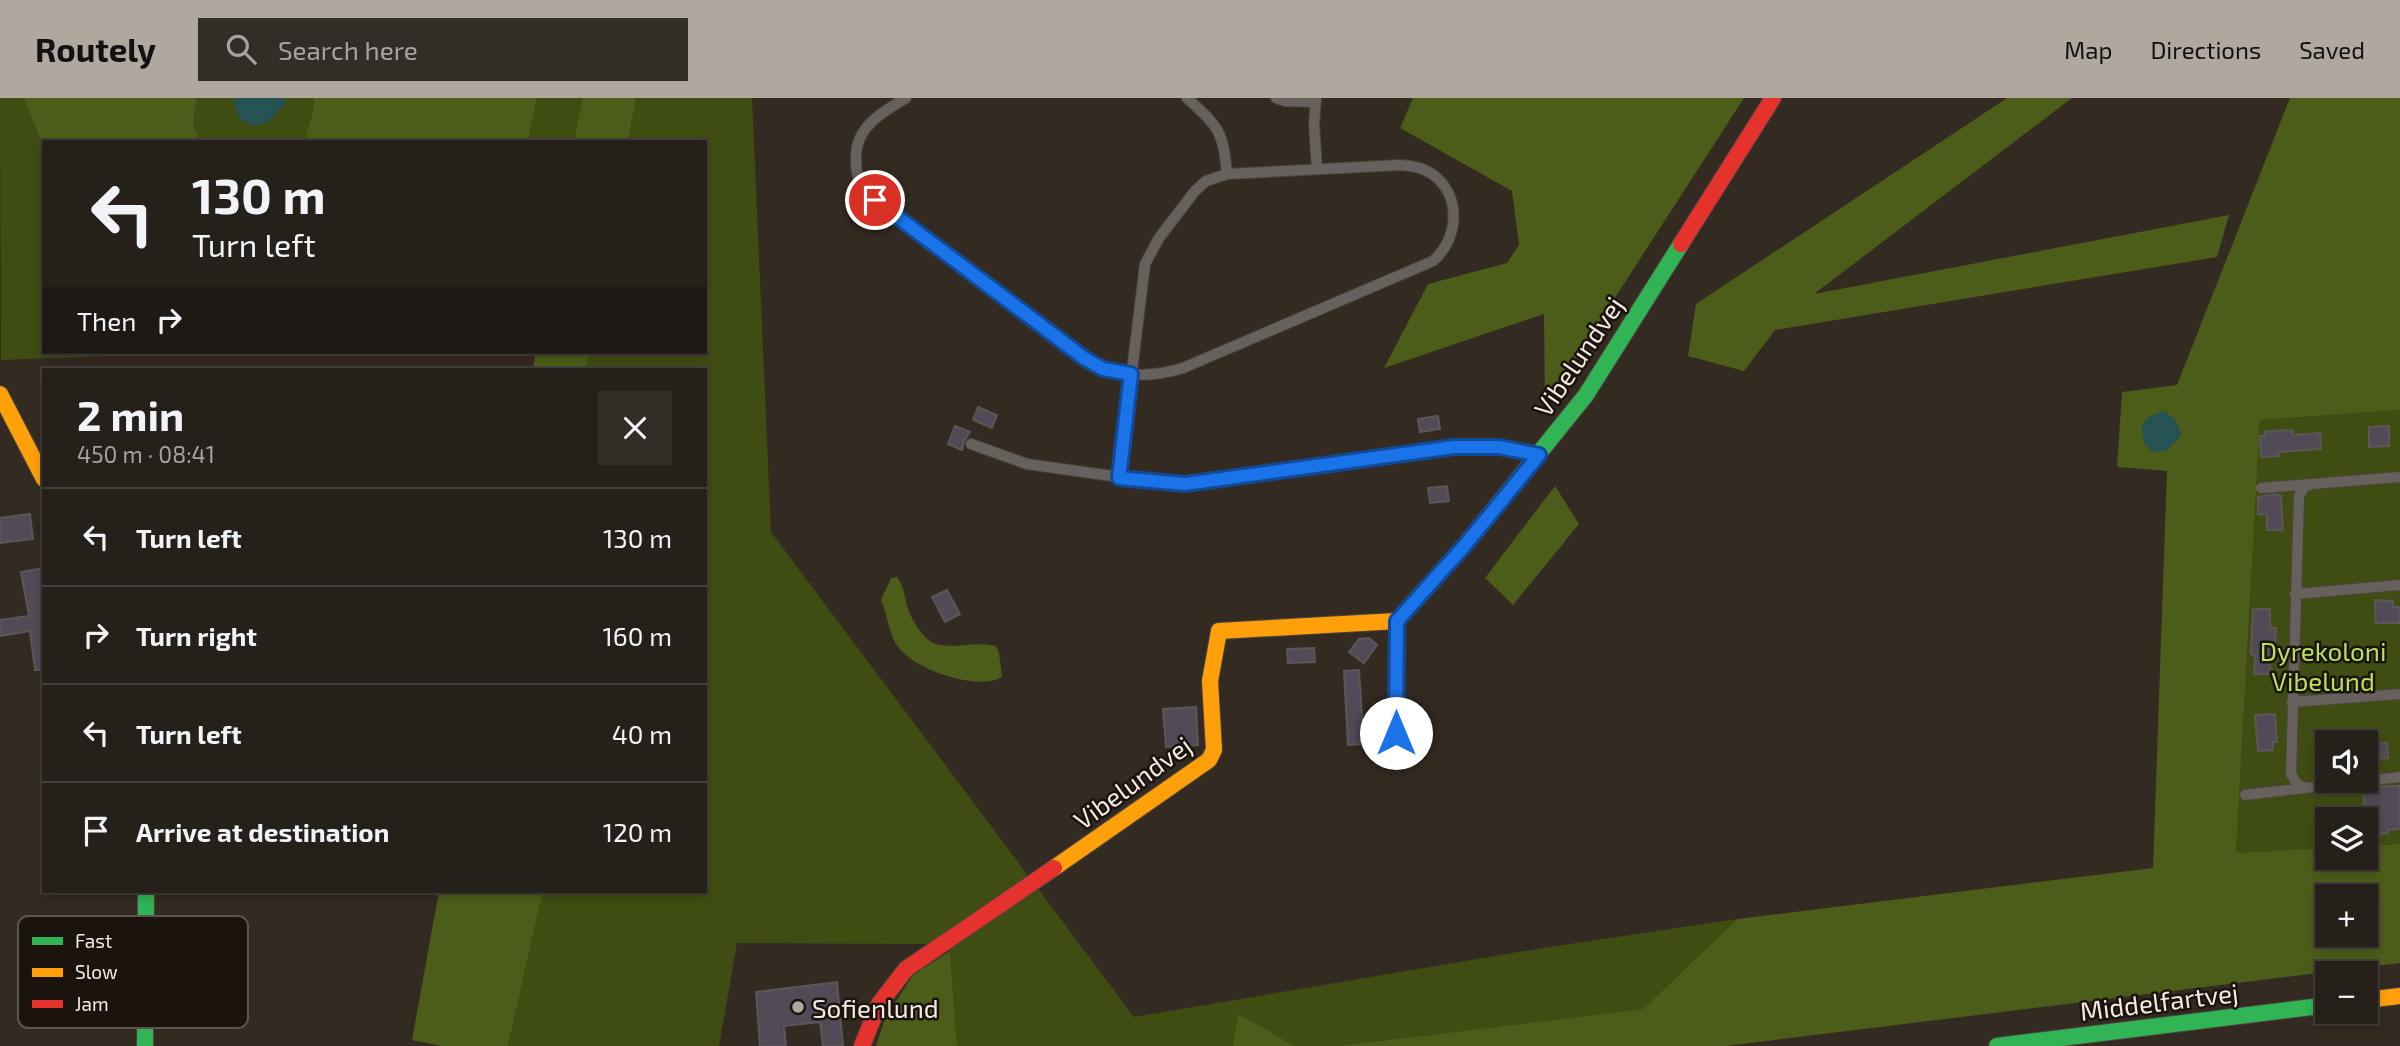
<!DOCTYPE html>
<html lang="en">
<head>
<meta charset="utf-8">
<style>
  body { margin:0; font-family:"Exo 2",sans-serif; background:#322d27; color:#f1f3f6; height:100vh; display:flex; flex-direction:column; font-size:26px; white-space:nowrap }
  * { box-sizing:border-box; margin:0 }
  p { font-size:23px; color:#a4a3a2 }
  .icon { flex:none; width:38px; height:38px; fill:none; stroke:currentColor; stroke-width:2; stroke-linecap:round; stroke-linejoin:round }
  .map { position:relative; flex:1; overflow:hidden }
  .drawer { position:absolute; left:42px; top:270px; width:665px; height:525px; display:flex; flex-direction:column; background:#26201a; border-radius:0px; box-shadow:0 4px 10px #0003,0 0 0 2px #423e39 }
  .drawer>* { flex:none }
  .top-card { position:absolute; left:42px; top:42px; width:665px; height:214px; border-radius:0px; box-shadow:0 4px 10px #0003,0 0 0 2px #423e39; background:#26201a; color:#f1f3f6; overflow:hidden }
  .fabs { position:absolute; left:2315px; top:632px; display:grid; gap:14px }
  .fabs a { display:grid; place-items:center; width:63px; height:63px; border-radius:0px; background:#26201a; box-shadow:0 4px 10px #0003,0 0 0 2px #423e39; font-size:35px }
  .pin { position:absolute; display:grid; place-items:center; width:60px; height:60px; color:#fff; margin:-30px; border:4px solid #fff; border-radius:50%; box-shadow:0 2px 7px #0007 }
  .me { position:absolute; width:77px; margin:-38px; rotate:0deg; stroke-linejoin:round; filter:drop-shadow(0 0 5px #0008) }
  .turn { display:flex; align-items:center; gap:24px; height:147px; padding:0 35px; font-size:32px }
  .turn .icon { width:91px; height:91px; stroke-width:2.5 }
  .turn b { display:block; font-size:49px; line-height:60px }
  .then { display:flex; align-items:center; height:66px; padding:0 35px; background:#0003; gap:14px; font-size:26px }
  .round { display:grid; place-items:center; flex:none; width:74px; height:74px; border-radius:0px; background:#322d27 }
  .overview { display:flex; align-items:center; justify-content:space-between; height:119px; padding:0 35px }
  h1 { font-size:42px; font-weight:700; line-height:52px }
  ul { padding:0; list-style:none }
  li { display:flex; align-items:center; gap:21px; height:98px; padding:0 35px; border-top:2px solid #423e39 }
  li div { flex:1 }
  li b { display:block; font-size:26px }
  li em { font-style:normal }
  header { display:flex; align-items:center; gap:42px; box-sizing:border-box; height:98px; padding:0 35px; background:#b0a79e; color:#111 }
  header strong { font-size:33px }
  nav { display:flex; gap:38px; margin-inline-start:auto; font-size:24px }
  .search { width:490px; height:63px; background:#322d27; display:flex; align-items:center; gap:18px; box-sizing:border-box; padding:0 24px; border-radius:0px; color:#a4a3a2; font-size:26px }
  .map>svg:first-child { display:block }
  .green { fill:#3f4d12; fill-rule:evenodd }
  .forest { fill:#4c5d19; fill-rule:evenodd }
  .water { fill:#275253 }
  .building { fill:#524b57; stroke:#5b5757; stroke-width:2 }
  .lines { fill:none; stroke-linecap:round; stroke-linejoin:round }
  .lane-casing { stroke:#4c453e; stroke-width:12 }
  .fast-casing { stroke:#4c453e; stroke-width:18 }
  .slow-casing { stroke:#4c453e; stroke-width:18 }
  .jam-casing { stroke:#4c453e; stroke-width:18 }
  .lane { stroke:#67615e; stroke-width:10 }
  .fast { stroke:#30b455; stroke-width:16 }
  .slow { stroke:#ff9f0a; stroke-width:16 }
  .jam { stroke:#e5322d; stroke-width:16 }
  .route-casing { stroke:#114b97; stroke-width:18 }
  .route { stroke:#1a73e8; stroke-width:12 }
  .poi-dot { fill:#b0a79e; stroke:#1b140e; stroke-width:2.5 }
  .labels { text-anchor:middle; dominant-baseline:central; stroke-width:5; stroke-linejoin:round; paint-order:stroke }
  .street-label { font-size:26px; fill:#f4eae1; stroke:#1b140e }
  .park-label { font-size:26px; fill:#b9df60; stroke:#1b140e }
  .poi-label { font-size:26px; fill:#f4eae1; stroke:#1b140e; text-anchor:start }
  .key { fill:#1b140e; stroke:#5c544d; stroke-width:2 }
  .key-label { font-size:19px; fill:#f4eae1 }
</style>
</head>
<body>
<header>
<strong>Routely</strong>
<div class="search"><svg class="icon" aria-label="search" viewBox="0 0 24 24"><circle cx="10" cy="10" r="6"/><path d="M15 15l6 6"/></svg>Search here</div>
<nav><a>Map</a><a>Directions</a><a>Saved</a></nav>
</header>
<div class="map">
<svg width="2400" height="948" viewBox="0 0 2400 948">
  <rect width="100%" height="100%" fill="#332a22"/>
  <path class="green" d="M0 0H23L44 49V254H214L1 262Z
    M197 0H233L239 21 251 27 265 26 284 8 285 0H314L312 17 304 44H200L193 25Z
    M537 0H582L574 44H528Z
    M636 0H752L771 434 1134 919 1543 850 1737 821 1643 911 1338 948H1295L1239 917 1233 948H957L950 853 931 846 737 845 719 948H508L543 793H705V271H586L589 254H705V44H628Z
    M2400 312V746L2366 748V721H2328L2327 750 2236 756 2260 322ZM2328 644H2366V682H2328Z"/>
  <path class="forest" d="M23 0H197L193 25 200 44H44V49Z
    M314 0H537L528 44H304L312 17Z
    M582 0H636L628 44H574Z
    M1413 0H1744L1545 308 1544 216 1384 270 1428 186 1507 165 1519 147 1512 93 1400 30Z
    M2007 0H2072L1814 196 2229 117 2217 159 1775 232 1744 273 1688 258 1696 206Z
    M2290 0H2400V312L2260 322 2236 755 2327 750 2328 760H2366V748L2400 746V865L1726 948H1338L1643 911 1737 821 2153 770 2167 373 2117 369 2122 294 2177 287ZM2328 798H2366V836H2328Z
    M536 254H589L586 271H533Z
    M1555 388 1579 426 1513 507 1485 480Z
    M897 479C906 490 904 504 910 516 915 527 927 546 940 547 958 550 977 543 996 548L999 555 1002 579C977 594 907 570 895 544 888 531 887 515 881 502L891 480Z
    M439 793H543L508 948H442L412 942Z
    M950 853 957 948H876L885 920 913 877Z
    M1238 916 1295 948H1233Z"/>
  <path class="water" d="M233 0H285L284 8 265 26 251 27 239 21Z
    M2164 313 2175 321 2182 337 2167 352 2152 354 2143 343 2142 326 2150 318Z"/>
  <path class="building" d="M978 309 997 317 992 330 973 322Z
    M1438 318 1440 331 1420 334 1418 321Z
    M955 328 970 334 964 343 962 352 948 346Z
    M2389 328V348L2369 349V329Z
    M2284 332 2293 333V337L2320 335 2321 351 2278 354 2279 358 2261 359 2260 338H2265L2264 334Z
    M1447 388 1449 403 1430 405 1428 390Z
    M2275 396 2281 398 2283 432H2267V417L2258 416V399Z
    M30 416 33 441 0 445V420Z
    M44 470V572H35L30 533 0 538V522L29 518 21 474Z
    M947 492 960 516 945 524 932 499Z
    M2375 502 2393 503V509H2400V525H2376Z
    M2253 511H2270V530H2276L2275 550H2271L2270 576H2254L2255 557 2251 556Z
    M1369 540 1377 547 1364 565 1349 554 1359 541Z
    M1314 550 1315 564 1288 565 1287 551Z
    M1359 572 1364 646 1348 647 1344 573Z
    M1196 609 1198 647 1166 649 1163 611Z
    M2275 616 2277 644H2273V652L2258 653 2255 617Z
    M2387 645 2388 660 2373 661 2372 646Z
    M2389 688H2400V731L2388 732V735L2366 737 2363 691Z
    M837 884 843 948H823L820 924 784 928 786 948H760L756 894Z"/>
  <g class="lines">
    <g class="lane-casing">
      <path id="lane" d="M906 0C882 14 856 29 856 59 856 69 856 77 861 85 865 91 871 97 875 102L1084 260C1117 279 1147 281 1183 270L1433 163C1459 141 1462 97 1432 76 1422 69 1411 68 1400 67L1227 76 1206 83 1195 93 1159 140 1145 166 1120 372 1119 380
        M1187 0C1219 29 1223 33 1227 76
        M1276 0 1285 3 1314 4
        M1316 0 1314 26 1317 71
        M971 346 1027 366 1169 386H1185C1238 380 1291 373 1344 365 1407 356 1471 340 1535 356
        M2261 390 2400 379
        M2295 496 2400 487
        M2292 604 2400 596
        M2305 690 2296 685 2291 676 2299 398 2303 390 2311 386
        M2245 697 2400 679"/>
    </g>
    <g class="fast-casing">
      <path id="fast" d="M1396 635 1397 523 1465 447 1586 297 1681 146
        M145 948 146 793
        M1997 948 2328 907"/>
    </g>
    <g class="slow-casing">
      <path id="slow" d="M0 296 44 381
        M1054 770 1209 662 1214 652 1210 583 1219 533 1397 523
        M2366 902 2400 898"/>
    </g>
    <g class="jam-casing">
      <path id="jam" d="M1681 146 1773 0
        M862 948 879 906 906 871 1054 770"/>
    </g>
    <use href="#lane" class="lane"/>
    <use href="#fast" class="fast"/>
    <use href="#slow" class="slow"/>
    <use href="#jam" class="jam"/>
  </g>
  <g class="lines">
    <g class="route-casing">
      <path id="route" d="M875 102 1084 260 1103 271 1131 276 1119 380 1185 386 1454 349H1499L1539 357 1465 447 1397 523 1396 635"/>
    </g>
    <use href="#route" class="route"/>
  </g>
  <circle class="poi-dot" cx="798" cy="909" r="7"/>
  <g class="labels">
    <g class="street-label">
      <text transform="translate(1578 258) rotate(-56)">Vibelundvej</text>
      <text transform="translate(1132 684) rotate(-36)">Vibelundvej</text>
      <text transform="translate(2159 903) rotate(-7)">Middelfartvej</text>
    </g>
    <g class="park-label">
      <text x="2323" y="552">Dyrekoloni<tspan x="2323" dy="30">Vibelund</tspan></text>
    </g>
    <g class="poi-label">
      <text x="812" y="909">Sofienlund</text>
    </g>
  </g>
  <rect x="18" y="818" width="230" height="112" rx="10" class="key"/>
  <rect x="32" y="839" width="31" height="8" fill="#30b455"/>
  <rect x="32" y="870" width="31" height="9" fill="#ff9f0a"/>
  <rect x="32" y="902" width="31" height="8" fill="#e5322d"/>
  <g class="key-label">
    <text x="75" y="850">Fast</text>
    <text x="75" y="881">Slow</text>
    <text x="75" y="913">Jam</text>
  </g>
</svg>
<div class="fabs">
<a><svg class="icon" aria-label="sound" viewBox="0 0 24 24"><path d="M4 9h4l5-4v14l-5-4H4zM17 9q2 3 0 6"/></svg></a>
<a><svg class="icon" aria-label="layers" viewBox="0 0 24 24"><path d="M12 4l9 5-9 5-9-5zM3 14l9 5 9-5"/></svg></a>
<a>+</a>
<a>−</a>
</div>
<div class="pin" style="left:875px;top:102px;background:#d93025"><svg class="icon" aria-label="arrive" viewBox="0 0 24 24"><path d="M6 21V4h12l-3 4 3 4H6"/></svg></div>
<svg class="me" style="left:1396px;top:635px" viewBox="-20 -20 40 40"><circle r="19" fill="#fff"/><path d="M0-13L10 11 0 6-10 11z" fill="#1a73e8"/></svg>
<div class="top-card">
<div class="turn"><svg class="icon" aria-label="left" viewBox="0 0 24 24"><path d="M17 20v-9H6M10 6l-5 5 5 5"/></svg><div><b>130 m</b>Turn left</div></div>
<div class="then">Then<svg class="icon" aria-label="right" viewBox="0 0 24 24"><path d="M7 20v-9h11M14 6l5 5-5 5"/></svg></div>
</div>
<section class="drawer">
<div class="overview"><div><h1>2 min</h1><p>450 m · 08:41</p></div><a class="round"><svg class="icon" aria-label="close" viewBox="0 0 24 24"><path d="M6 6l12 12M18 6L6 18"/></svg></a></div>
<ul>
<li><svg class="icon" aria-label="left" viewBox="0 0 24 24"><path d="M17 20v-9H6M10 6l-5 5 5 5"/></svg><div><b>Turn left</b></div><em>130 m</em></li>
<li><svg class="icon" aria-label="right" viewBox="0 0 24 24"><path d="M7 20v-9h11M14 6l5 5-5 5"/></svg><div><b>Turn right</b></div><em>160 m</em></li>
<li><svg class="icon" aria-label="left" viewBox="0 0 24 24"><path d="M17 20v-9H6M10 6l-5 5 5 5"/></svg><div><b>Turn left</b></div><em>40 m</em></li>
<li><svg class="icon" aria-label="arrive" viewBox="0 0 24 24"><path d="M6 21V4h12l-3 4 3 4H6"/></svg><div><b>Arrive at destination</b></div><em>120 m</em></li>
</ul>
</section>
</div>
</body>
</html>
